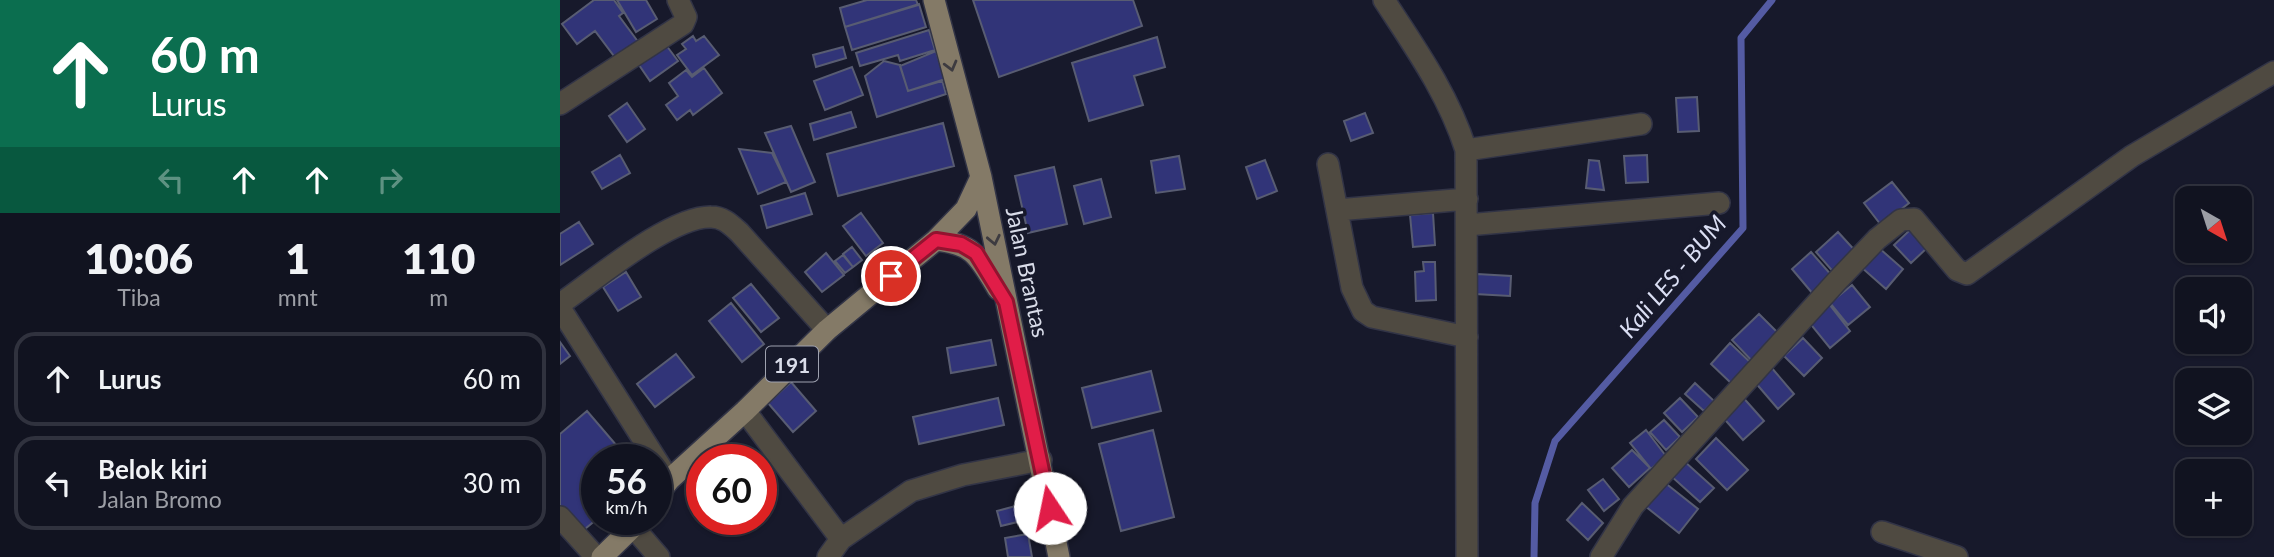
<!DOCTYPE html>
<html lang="id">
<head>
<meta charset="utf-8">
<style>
  body { margin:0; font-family:Lato,sans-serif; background:#1e202d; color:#f1f3f6; height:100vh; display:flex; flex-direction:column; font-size:26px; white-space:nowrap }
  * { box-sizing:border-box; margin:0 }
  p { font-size:23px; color:#9c9ea5 }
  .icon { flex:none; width:38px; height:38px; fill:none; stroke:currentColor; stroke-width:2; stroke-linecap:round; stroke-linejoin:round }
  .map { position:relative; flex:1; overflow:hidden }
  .details { display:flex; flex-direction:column; background:#111320; width:560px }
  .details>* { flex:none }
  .banner { background:#0b6e4f; color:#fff; overflow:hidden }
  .needle { width:46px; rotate:141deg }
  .fabs { position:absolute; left:1615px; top:186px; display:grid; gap:14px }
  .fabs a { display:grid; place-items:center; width:77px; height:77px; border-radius:14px; background:#111320; box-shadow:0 2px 5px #0004,0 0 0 2px #30323e; font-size:35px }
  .speed { position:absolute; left:21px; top:444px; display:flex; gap:14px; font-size:35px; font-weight:700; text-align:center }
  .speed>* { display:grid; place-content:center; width:91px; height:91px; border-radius:50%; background:#111320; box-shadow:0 2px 5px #0004,0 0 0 2px #30323e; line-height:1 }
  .speed small { font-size:18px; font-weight:400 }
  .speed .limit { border:10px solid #d22; background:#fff; color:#111 }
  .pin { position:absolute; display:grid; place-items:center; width:60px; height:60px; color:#fff; margin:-30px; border:4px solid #fff; border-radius:50%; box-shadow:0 2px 7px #0007 }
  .me { position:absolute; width:77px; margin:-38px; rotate:349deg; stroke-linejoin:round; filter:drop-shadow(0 0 5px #0008) }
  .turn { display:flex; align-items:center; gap:24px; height:147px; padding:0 35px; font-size:32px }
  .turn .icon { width:91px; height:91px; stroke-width:2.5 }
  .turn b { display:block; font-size:49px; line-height:60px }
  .lanes { display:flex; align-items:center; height:66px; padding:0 35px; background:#0003; justify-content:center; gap:35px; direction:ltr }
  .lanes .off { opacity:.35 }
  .eta { display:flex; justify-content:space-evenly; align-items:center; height:119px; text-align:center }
  .eta b { font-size:42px; font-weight:800; line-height:49px }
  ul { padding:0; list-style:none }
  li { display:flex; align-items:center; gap:21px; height:94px; margin:0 14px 10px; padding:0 21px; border:4px solid #30323e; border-radius:21px }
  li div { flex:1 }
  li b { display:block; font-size:26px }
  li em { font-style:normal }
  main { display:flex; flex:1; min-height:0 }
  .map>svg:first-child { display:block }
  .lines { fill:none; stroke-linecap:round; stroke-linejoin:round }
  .stream { stroke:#545ba3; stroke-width:7 }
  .building { fill:#313478; stroke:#585c72; stroke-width:2 }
  .street-casing { stroke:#323446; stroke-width:24 }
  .primary-casing { stroke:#323446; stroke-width:24 }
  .street { stroke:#4f4a41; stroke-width:21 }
  .primary { stroke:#847a67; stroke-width:21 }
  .oneway { stroke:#3d3b40 }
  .route-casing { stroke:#92132f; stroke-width:18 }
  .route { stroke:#e11d48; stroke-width:12 }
  .labels { text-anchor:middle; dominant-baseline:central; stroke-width:7; stroke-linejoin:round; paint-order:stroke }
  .shield { fill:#17192b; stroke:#9fa2b0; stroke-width:2 }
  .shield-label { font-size:21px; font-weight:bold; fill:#d9dce9 }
  .street-label { font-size:23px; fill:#d9dce9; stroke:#17192b }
  .water-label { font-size:24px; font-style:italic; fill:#dadef3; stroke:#17192b }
</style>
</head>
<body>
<main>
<section class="details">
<div class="banner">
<div class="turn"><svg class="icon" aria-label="ahead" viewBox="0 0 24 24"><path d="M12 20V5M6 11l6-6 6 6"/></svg><div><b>60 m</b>Lurus</div></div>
<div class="lanes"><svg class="icon off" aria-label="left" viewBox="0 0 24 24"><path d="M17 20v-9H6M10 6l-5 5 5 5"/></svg><svg class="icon" aria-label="ahead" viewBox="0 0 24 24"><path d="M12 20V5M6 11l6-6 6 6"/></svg><svg class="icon" aria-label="ahead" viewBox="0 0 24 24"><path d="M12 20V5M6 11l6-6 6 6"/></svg><svg class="icon off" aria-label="right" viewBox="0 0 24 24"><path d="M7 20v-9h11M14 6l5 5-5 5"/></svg></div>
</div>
<div class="eta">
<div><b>10:06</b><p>Tiba</p></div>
<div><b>1</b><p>mnt</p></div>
<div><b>110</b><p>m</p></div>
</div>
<ul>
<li><svg class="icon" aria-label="ahead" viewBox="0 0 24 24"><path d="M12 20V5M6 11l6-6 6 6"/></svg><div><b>Lurus</b></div><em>60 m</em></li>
<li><svg class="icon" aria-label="left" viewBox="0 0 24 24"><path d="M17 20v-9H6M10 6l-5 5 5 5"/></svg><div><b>Belok kiri</b><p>Jalan Bromo</p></div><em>30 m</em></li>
</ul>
</section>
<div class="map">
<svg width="1714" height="557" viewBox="0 0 1714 557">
  <rect width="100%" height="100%" fill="#17192b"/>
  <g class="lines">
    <path class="stream" d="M974 557 975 503 995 441 1183 228 1181 38 1212 0"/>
  </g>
  <path class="building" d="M34 0H54L63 13 59 16 79 43 57 60 35 31 17 44 2 24Z
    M57 0H86L97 19 76 32Z
    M307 0H356L358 5 285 27 280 8Z
    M413 0H573L582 26 439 77Z
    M359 4 366 27 292 50 285 27Z
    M369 30 375 50 340 61 338 55 300 66 296 53Z
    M133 36 136 41 144 36 159 55 132 75 117 55 126 49 122 44Z
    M597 37 605 67 574 76 583 105 529 121 512 63Z
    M106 45 118 61 90 81 79 65Z
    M283 47 286 58 256 67 253 55Z
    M376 51 385 80 348 91 340 66Z
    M324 61 340 65 348 91 382 80 386 94 317 117 305 76Z
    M292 67 303 95 265 110 254 81Z
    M144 68 162 93 133 115 130 110 117 120 106 105 118 96 109 83 126 70 132 77Z
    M1137 97 1139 131 1118 132 1116 98Z
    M67 103 85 129 67 142 49 116Z
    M291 112 296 127 254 140 250 124Z
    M805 113 813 133 791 141 784 121Z
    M383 123 394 166 278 196 267 154Z
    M231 126 255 182 231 192 205 133Z
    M179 149 212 153 226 182 198 194Z
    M60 155 70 173 42 189 32 172Z
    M1087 155 1088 182 1066 183 1064 156Z
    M619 156 625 189 596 193 591 161Z
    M705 160 717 191 697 199 686 167Z
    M1029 160 1039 161 1044 190 1026 188Z
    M494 167 507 224 468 233 455 176Z
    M541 179 551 217 524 224 514 186Z
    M1332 182 1349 203 1321 225 1304 203Z
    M245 193 252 214 207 228 201 206Z
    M301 213 323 243 306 256 283 226Z
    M873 213 875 245 853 247 850 215Z
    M19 222 33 244 0 265V234Z
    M1350 230 1367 248 1351 263 1334 245Z
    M1278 232 1299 255 1276 275 1256 252Z
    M292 247 302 260 293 267 283 254Z
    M1319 248 1343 269 1326 289 1301 267Z
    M1251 252 1273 277 1253 294 1232 269Z
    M266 253 284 275 262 292 245 272Z
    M283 255 293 267 285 273 275 261Z
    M863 262H875L876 300 856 301 855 272 864 271Z
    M66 272 81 297 58 311 43 287Z
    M917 274 951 276 950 296 915 294Z
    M191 284 219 318 201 332 173 298Z
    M1292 285 1310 307 1288 325 1270 303Z
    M171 303 204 344 182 362 149 321Z
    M1269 304 1290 331 1270 348 1248 321Z
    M1199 314 1220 335 1193 362 1172 340Z
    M1243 338 1262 358 1244 376 1224 356Z
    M431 340 436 365 391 373 387 348Z
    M0 342 10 356 0 364Z
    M1170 343 1191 363 1172 384 1151 364Z
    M116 354 134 377 95 407 77 384Z
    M1211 367 1234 394 1218 409 1194 381Z
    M591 371 601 411 532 428 522 388Z
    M231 382 256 411 233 432 208 403Z
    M1135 383 1154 401 1144 411 1125 394Z
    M1180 394 1204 421 1183 440 1159 413Z
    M438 398 444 425 359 444 353 417Z
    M1120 398 1138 417 1122 432 1104 413Z
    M27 411 69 460H37V519L20 533 0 510V434Z
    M1104 420 1120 437 1106 450 1090 432Z
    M593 430 614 517 561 531 539 444Z
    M1086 430 1106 456 1091 469 1070 443Z
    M1156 438 1188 470 1167 490 1136 459Z
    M1072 450 1090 468 1069 487 1052 468Z
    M1124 461 1154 488 1140 502 1111 476Z
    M1043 479 1059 499 1044 511 1028 490Z
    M1104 482 1138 509 1119 533 1085 506Z
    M467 503 470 519 441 526 437 511Z
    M1022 503 1043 523 1028 540 1007 520Z
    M468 534 472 557H448L445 538Z"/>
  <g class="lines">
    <g class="street-casing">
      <path id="street" d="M824 0C856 49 888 94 906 150L907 557
        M0 104 123 24 126 17 118 0
        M906 150 1081 124
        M768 164 792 288 803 311 812 317 907 337
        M777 210 907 199
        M907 225 1159 203
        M0 304C35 280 110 216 151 217 163 217 170 224 179 232L267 330
        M0 308 109 480
        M185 411 281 539 268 557
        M0 517 36 557
        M74 528 99 557
        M1322 532 1397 557
        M281 539 351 491 403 475 481 460
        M1041 557 1073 506 1277 281 1317 239 1341 220 1354 219 1397 270 1407 274 1572 156 1714 72"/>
    </g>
    <g class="primary-casing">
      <path id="primary" d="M374 0 421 177 499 557
        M376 240C415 244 419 258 438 289
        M96 497 109 480 185 411 267 330 376 240 406 209 421 177
        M42 557 80 520"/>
    </g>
    <use href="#street" class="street"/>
    <use href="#primary" class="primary"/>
  </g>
  <defs><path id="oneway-chevron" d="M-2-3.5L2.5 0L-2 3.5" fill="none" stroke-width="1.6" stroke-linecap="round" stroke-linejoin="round" transform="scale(1.75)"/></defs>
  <g class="oneway">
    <use href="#oneway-chevron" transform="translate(391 66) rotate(75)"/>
    <use href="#oneway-chevron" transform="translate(434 240) rotate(78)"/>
  </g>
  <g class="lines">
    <g class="route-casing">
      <path id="route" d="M331 276 376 240 401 244 416 253 446 302 490 508"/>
    </g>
    <use href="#route" class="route"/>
  </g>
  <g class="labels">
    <rect class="shield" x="206" y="346.5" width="52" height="35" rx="5"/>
    <g class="shield-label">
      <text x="232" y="364">191</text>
    </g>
    <g class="street-label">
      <text transform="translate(468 272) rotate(78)">Jalan Brantas</text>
    </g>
    <g class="water-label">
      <text transform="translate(1112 276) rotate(-50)">Kali LES - BUM</text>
    </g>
  </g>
</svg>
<div class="fabs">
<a><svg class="needle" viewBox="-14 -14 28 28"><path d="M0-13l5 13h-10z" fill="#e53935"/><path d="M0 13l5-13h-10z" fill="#9c9ea5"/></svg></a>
<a><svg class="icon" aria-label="sound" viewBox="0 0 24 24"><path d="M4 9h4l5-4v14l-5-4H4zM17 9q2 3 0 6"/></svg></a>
<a><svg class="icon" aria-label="layers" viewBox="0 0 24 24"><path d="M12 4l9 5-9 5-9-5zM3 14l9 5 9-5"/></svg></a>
<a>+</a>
</div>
<div class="speed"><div>56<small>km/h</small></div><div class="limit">60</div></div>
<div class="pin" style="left:331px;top:276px;background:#d93025"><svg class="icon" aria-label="arrive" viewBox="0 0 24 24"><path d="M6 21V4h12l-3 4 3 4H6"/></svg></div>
<svg class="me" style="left:490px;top:508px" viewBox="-20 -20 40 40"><circle r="19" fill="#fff"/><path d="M0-13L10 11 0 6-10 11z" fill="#e11d48"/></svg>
</div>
</main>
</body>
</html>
